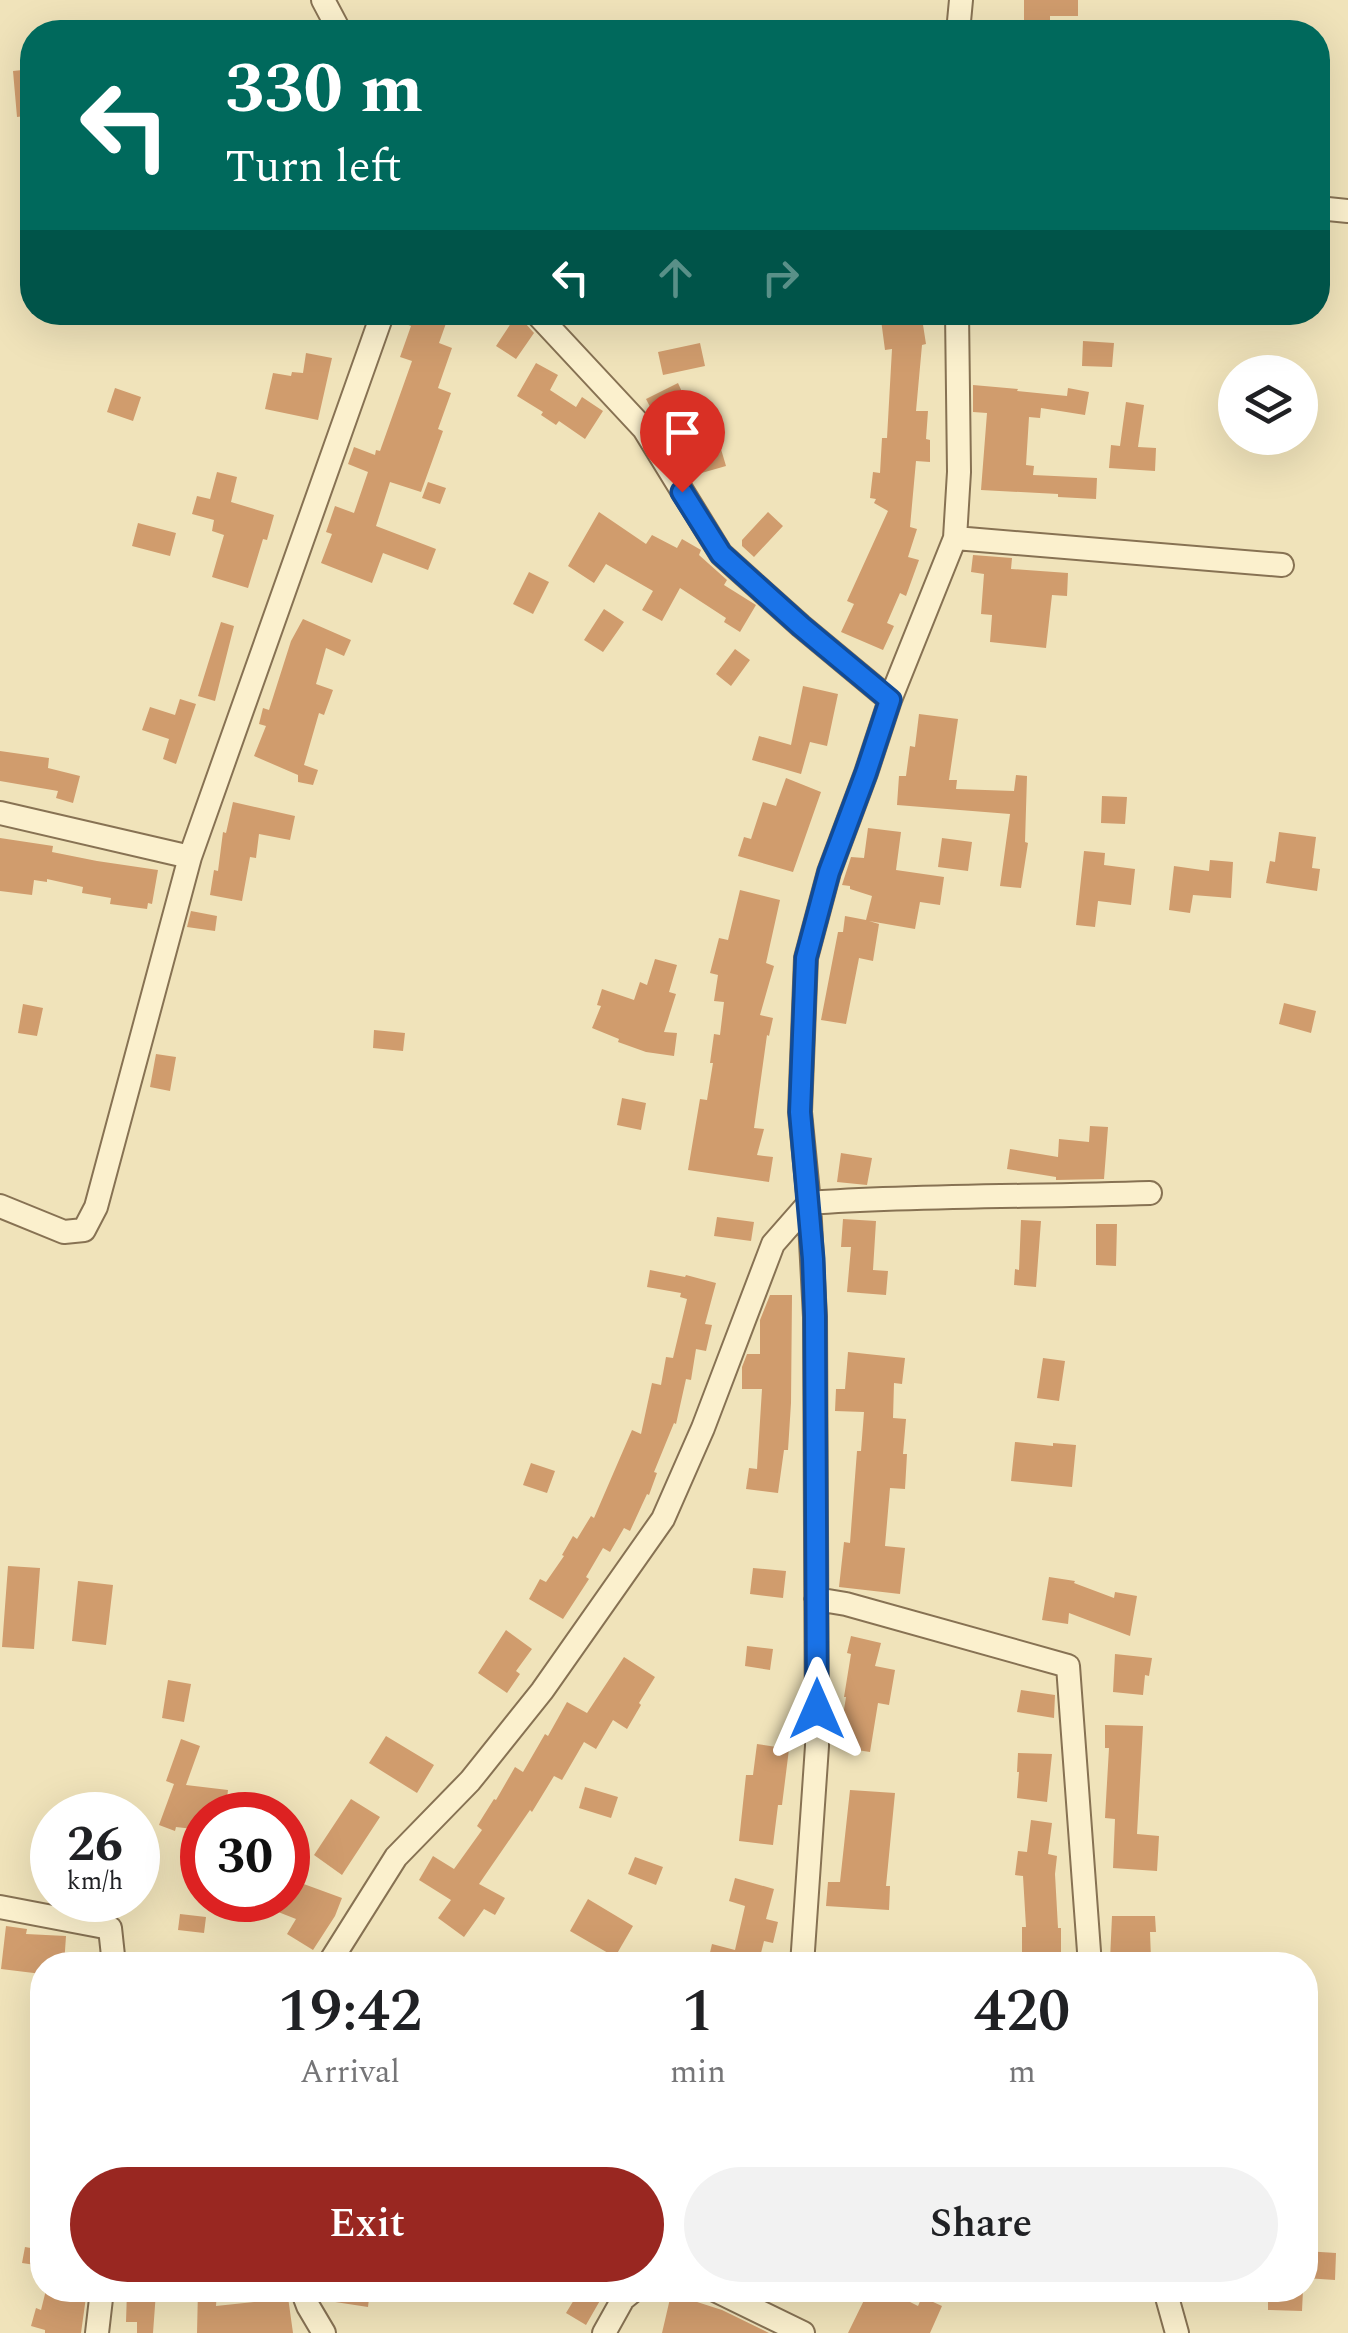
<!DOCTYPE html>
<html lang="en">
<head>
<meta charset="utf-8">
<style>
  body { margin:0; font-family:Spectral,serif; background:#f2f2f2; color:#202124; height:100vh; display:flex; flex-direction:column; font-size:38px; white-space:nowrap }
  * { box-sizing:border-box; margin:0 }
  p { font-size:32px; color:#757577 }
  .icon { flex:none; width:55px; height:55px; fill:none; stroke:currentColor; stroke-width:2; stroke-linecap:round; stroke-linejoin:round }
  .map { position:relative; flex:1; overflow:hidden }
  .details { position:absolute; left:30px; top:1952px; width:1288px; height:350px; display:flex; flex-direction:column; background:#fff; border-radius:40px; box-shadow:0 10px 40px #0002 }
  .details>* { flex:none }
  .hud { position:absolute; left:20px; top:20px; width:1310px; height:305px; border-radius:40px; box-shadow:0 10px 40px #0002; background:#00695c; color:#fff; overflow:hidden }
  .fabs { position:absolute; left:1218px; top:355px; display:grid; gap:20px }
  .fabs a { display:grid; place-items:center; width:100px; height:100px; border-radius:50%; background:#fff; box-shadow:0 10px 40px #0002; font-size:50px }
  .speed { position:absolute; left:30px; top:1792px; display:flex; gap:20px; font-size:50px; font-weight:700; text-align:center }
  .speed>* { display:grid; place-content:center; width:130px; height:130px; border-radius:50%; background:#fff; box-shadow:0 10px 40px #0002; line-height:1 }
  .speed small { font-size:25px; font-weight:400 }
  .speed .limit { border:15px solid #d22; background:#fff; color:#111 }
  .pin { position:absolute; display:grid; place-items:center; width:85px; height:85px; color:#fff; margin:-102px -42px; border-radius:50% 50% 50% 0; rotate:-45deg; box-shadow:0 0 10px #0007 }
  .pin .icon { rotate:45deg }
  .me { position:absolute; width:110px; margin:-55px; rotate:0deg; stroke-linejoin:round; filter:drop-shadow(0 0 8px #0008) }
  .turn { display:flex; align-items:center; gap:35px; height:210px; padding:0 40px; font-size:45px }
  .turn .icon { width:130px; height:130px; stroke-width:2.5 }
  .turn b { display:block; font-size:70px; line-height:85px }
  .lanes { display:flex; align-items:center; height:95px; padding:0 40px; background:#0003; justify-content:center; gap:50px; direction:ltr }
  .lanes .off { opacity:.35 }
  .eta { display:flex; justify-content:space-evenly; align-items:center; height:170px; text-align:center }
  .eta b { font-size:60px; font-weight:600; line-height:70px }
  .action { display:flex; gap:20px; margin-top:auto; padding:20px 40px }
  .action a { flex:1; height:115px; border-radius:60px; background:#992721; color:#fff; font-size:40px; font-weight:600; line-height:115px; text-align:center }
  .action a+a { background:#f2f2f2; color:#202124 }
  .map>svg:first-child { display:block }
  .building { fill:#d09c6d }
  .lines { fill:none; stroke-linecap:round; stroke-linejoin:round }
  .minor-casing { stroke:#877253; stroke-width:26 }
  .minor { stroke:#fbf0cd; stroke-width:22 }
  .route-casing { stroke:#114b97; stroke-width:25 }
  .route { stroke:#1a73e8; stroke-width:18 }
</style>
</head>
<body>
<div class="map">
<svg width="1348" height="2333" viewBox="0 0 1348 2333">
  <rect width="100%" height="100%" fill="#f0e3ba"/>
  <path class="building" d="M1024 0H1078V16H1050V32H1024Z
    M32 69V115L17 117 13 71Z
    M398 312H450L439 343 452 348 438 388 451 393 438 429 443 431 421 492 390 482 376 526 436 549 428 570 383 553 372 583 321 563 332 534 326 532 335 506 354 513 368 472 348 464 354 447 375 455 376 450 380 451 412 361 400 357 411 326 396 320Z
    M880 312H921L926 344 922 345 916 411H928L926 439 930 440V462L916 461 910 527 917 529 908 557 919 560 906 596 900 593 887 623 894 626 883 650 841 632 854 604 847 601 888 511 874 503 876 499 870 498 873 472 880 473 882 438H887L892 349 885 350Z
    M517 314 534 333 516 359 496 346Z
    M1083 341 1114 343 1112 367 1082 366Z
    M700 343 705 366 663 375 658 352Z
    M306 353 332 358 318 420 265 409 273 373 291 376 292 372 303 373Z
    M536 363 558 375 550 390 576 407 582 397 603 411 585 439 559 421 556 425 541 415 543 412 517 396Z
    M678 383 692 414 661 428 646 399Z
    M973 385 1018 389 1017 391 1067 396 1068 388 1089 392 1085 415 1041 408 1040 418 1029 417 1026 465 1034 466 1033 475 1097 478 1096 499 1058 497V494L981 490 987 413 973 412Z
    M115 388 141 397 133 421 107 412Z
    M1126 402 1144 405 1138 447 1156 448 1155 471 1109 468 1111 445 1120 446Z
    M718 439 726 466 691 476 677 451Z
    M217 472 237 477 231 502 274 515 267 540 263 539 248 588 212 577 224 535 212 531 214 520 192 514 197 496 210 499Z
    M428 482 446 488 440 504 422 498Z
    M599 512 646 544 652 535 677 548 682 539 701 550 699 555 727 580 724 585 756 605 740 632 724 622 726 618 680 588 662 621 642 610 653 591 606 564 594 583 568 566Z
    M768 512 783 526 754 557 742 546V540Z
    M138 523 176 533 170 556 132 546Z
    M973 555 1012 558 1011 569 1068 573 1067 596 1052 595 1046 648 990 642 992 615 981 614 984 574 971 572Z
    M529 572 549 582 533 614 513 604Z
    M604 609 624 622 603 652 584 640Z
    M303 619 351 640 344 656 326 648 316 684 333 690 324 715 319 713 304 765 318 770 313 785 298 782V775L254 756 266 726 259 724 263 708 269 710 291 641Z
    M221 622 234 626 215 701 198 696Z
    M735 649 750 660 731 686 716 674Z
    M803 686 838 694 827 746 810 742 801 774 752 760 759 736 791 745Z
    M180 699 196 704 176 764 163 759 169 739 142 730 150 707 175 715Z
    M919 714 958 719 949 780H957L956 789 1014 791 1016 775 1027 776 1025 842 1028 843 1021 888 1000 886 1010 814 897 805 899 776H906L910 746 915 747Z
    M0 751 49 758 48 768 80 776 73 803 56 798 58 791 0 781Z
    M786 778 821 792 793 872 738 856 744 837 751 839 763 802 776 806Z
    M1102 796 1127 797 1125 824 1101 823Z
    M233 802 295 816 290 840 259 834 256 858 250 857 242 901 210 895 214 870 218 871 223 832 226 833Z
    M868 828 901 832 896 870 944 877 940 905 920 902 915 929 869 921 879 924 873 961 859 958 846 1024 821 1020 838 932H843L845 916 866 920 872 896 850 889V886L842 885 851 857 864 858Z
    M1279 832 1316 837 1312 868 1320 869 1317 891 1266 883 1270 861 1275 862Z
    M0 838 53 846 52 852 97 861 158 870 152 904 148 903 147 909 110 904 111 898 82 893 83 887 47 879V882L34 880 32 895 0 891Z
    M942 838 972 842 968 871 938 867Z
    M1084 851 1105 853 1104 865 1135 869 1131 905 1098 901 1095 927 1076 925Z
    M1210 860 1233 862 1231 898 1193 895 1190 913 1169 910 1174 866 1209 871Z
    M740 890 780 900 766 963 774 966 760 1015 773 1018 769 1036 767 1035 754 1128 764 1129 757 1155 773 1157 769 1182 688 1170 700 1099 707 1100 713 1063H710L714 1034 720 1035 724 1002 714 1001 718 975 710 973 719 938 728 940Z
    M191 911 217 916 215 931 187 927Z
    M655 959 677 965 669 992 676 994 664 1032 677 1033 674 1056 646 1052 618 1042 619 1039 592 1028 601 1006 597 1005 602 989 634 1000 640 982 647 985Z
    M1284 1003 1316 1011 1311 1033 1279 1024Z
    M23 1004 43 1008 37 1036 18 1033Z
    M374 1030 405 1033 403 1051 373 1048Z
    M156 1054 176 1057 170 1091 150 1087Z
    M622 1098 646 1103 641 1130 617 1125Z
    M1090 1126 1108 1127 1104 1179 1056 1180V1177L1007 1169 1010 1149 1058 1157 1059 1139 1089 1142Z
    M841 1153 872 1158 867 1185 837 1182Z
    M717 1217 754 1222 751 1241 714 1236Z
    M843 1219 876 1221 873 1270 888 1271 886 1295 847 1292 851 1247H841Z
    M1021 1220 1041 1221 1036 1287 1014 1285 1015 1269 1019 1270Z
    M1096 1224H1117L1116 1266 1096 1265Z
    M650 1270 685 1277 686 1275 716 1283 705 1324 712 1325 706 1351 696 1349 691 1380 686 1379 676 1424 674 1423 654 1472 657 1473 649 1495 647 1494 630 1531 624 1528 610 1552 603 1548 586 1577 589 1579 563 1619 529 1599 540 1579 546 1582 564 1556 562 1555 573 1536 577 1539 591 1516 594 1518 632 1430 641 1434 652 1383 661 1385 666 1357 673 1358 687 1299 680 1297 681 1293 647 1287Z
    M770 1295H792L791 1403 788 1450H784L778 1493 746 1489 749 1468 757 1469 762 1389H742V1367L747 1354H760V1320Z
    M848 1352 905 1358 902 1384 894 1383 893 1418 906 1419 903 1454H907L905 1489 890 1488 885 1546 905 1548 900 1594 839 1587 844 1542 850 1543 857 1451H861L864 1412 835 1411 836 1389H845Z
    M1043 1358 1065 1361 1059 1401 1037 1398Z
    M1015 1442 1053 1446V1443L1076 1445 1072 1487 1011 1481Z
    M531 1463 555 1471 547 1493 523 1485Z
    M8 1566 40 1568 34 1649 2 1647Z
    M753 1568 786 1571 783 1598 750 1594Z
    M1049 1577 1075 1581 1074 1583 1114 1598 1115 1592 1137 1596 1130 1636 1069 1613 1068 1624 1042 1620Z
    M78 1581 113 1585 106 1645 72 1641Z
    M506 1630 532 1649 516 1671 520 1674 507 1693 478 1673Z
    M851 1636 881 1643 875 1666 895 1670 889 1705 878 1703 870 1752 838 1747 846 1697H844L851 1654 847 1653Z
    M747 1646 773 1649 770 1670 745 1666Z
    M1115 1654 1152 1658 1149 1676 1145 1675 1143 1695 1113 1692Z
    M624 1657 655 1677 639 1703 641 1705 627 1729 613 1720 596 1749 584 1742 562 1780 554 1776 532 1812 530 1810 479 1884 505 1898 495 1915 484 1909 464 1937 438 1918 451 1900 419 1880 433 1856 454 1869 482 1830 477 1826 494 1799 496 1800 515 1767 523 1772 545 1734 548 1736 567 1702 587 1713Z
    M168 1680 191 1684 184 1722 162 1718Z
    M1021 1690 1055 1695 1054 1718 1017 1712Z
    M1105 1725 1143 1726 1137 1834 1159 1836 1157 1871 1113 1868 1115 1819 1105 1818 1109 1748H1105Z
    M386 1736 434 1765 417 1793 369 1763Z
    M181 1739 200 1746 186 1785 228 1790 225 1815H202V1830L176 1827 175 1831 159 1825 174 1784 166 1781Z
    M757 1744 789 1749 782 1805H778L773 1845 739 1841 746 1775H753Z
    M1018 1753 1052 1754 1047 1802 1017 1798 1019 1772H1017Z
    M585 1787 618 1797 611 1818 579 1808Z
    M850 1790 895 1793 886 1886H890L889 1910 826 1906 828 1882H840Z
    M351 1799 380 1817 342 1875 314 1855Z
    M1031 1820 1052 1823 1048 1854 1057 1856 1055 1874 1058 1928H1061V1965H1030L1031 1952H1022V1927H1026L1023 1876 1015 1875 1018 1851 1027 1852Z
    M635 1857 663 1867 656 1885 628 1874Z
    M735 1878 774 1889 766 1919 778 1922 773 1943 764 1941 760 1957 769 1960V1965H707L712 1944 735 1950 745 1906 729 1901Z
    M301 1883 342 1898 335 1916 313 1950 287 1934 296 1919 250 1901 288 1900V1895L295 1898Z
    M588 1899 633 1926 615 1957 570 1931Z
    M180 1914 206 1917 204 1933 178 1930Z
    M1112 1916H1155L1156 1932H1150L1151 1959 1110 1960Z
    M6 1926 27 1929 26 1934 66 1936 64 1965H42V1974L1 1969Z
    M25 2247 42 2250V2266L22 2263Z
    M1305 2251 1336 2253 1335 2280 1305 2278Z
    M46 2290H87L81 2333H45V2330L31 2326 36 2308 41 2310Z
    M198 2290H217L216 2306 254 2302 253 2290H287L293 2333H197Z
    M319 2290H370L368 2307 322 2300Z
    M580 2290H606L586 2325 566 2313Z
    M672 2290 697 2295 694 2301 722 2310 769 2333H662Z
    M869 2290H886L918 2306 922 2297 942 2306 930 2333H848Z
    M1268 2290H1303L1302 2311 1268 2310Z
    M127 2291 156 2292 153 2333H137V2322H126Z"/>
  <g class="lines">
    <g class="minor-casing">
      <path id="minor" d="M323 0 340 32
        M958 32 961 0
        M1318 208 1348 211
        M535 312 644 429 721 554 801 626 890 700
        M955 538 1282 565
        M0 813 190 857
        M0 1206 64 1232 84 1230 96 1207 190 857 383 312
        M816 1599 846 1604 1068 1666 1090 1965
        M0 1907 110 1928 114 1965
        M328 1965 396 1857 470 1781 542 1691 663 1519 703 1428 773 1244 809 1203 800 1112 806 958 829 872 866 773 890 700 955 538 959 472 957 312
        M802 1965 817 1746 815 1317 809 1203C922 1195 1036 1197 1150 1193
        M302 2290 308 2306 324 2333
        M715 2290 803 2333
        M1165 2290 1177 2333
        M97 2333 102 2290
        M604 2333 623 2299 634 2290"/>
    </g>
    <use href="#minor" class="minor"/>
  </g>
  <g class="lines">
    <g class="route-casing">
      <path id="route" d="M682 492 721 554 801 626 890 700 866 773 829 872 806 958 800 1112 813 1259 815 1316 817 1709"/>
    </g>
    <use href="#route" class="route"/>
  </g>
</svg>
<div class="fabs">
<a><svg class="icon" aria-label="layers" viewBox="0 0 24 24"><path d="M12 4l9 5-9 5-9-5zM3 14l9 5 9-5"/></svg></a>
</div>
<div class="speed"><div>26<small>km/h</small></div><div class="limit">30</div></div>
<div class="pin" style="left:682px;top:492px;background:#d93025"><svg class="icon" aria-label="arrive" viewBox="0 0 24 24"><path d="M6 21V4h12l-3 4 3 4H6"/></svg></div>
<svg class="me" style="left:817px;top:1709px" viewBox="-20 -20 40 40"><path d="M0-17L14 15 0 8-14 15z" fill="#1a73e8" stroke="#fff" stroke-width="4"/></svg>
<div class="hud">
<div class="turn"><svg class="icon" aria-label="left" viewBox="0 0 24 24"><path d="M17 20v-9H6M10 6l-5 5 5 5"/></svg><div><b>330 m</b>Turn left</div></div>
<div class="lanes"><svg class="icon" aria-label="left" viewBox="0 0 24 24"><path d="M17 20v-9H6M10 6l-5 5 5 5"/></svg><svg class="icon off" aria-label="ahead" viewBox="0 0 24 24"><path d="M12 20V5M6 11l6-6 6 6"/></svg><svg class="icon off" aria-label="right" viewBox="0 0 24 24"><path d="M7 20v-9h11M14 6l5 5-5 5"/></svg></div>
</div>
<section class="details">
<div class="eta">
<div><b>19:42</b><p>Arrival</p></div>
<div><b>1</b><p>min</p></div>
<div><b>420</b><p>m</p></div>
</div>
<div class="action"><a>Exit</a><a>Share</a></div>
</section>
</div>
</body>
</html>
